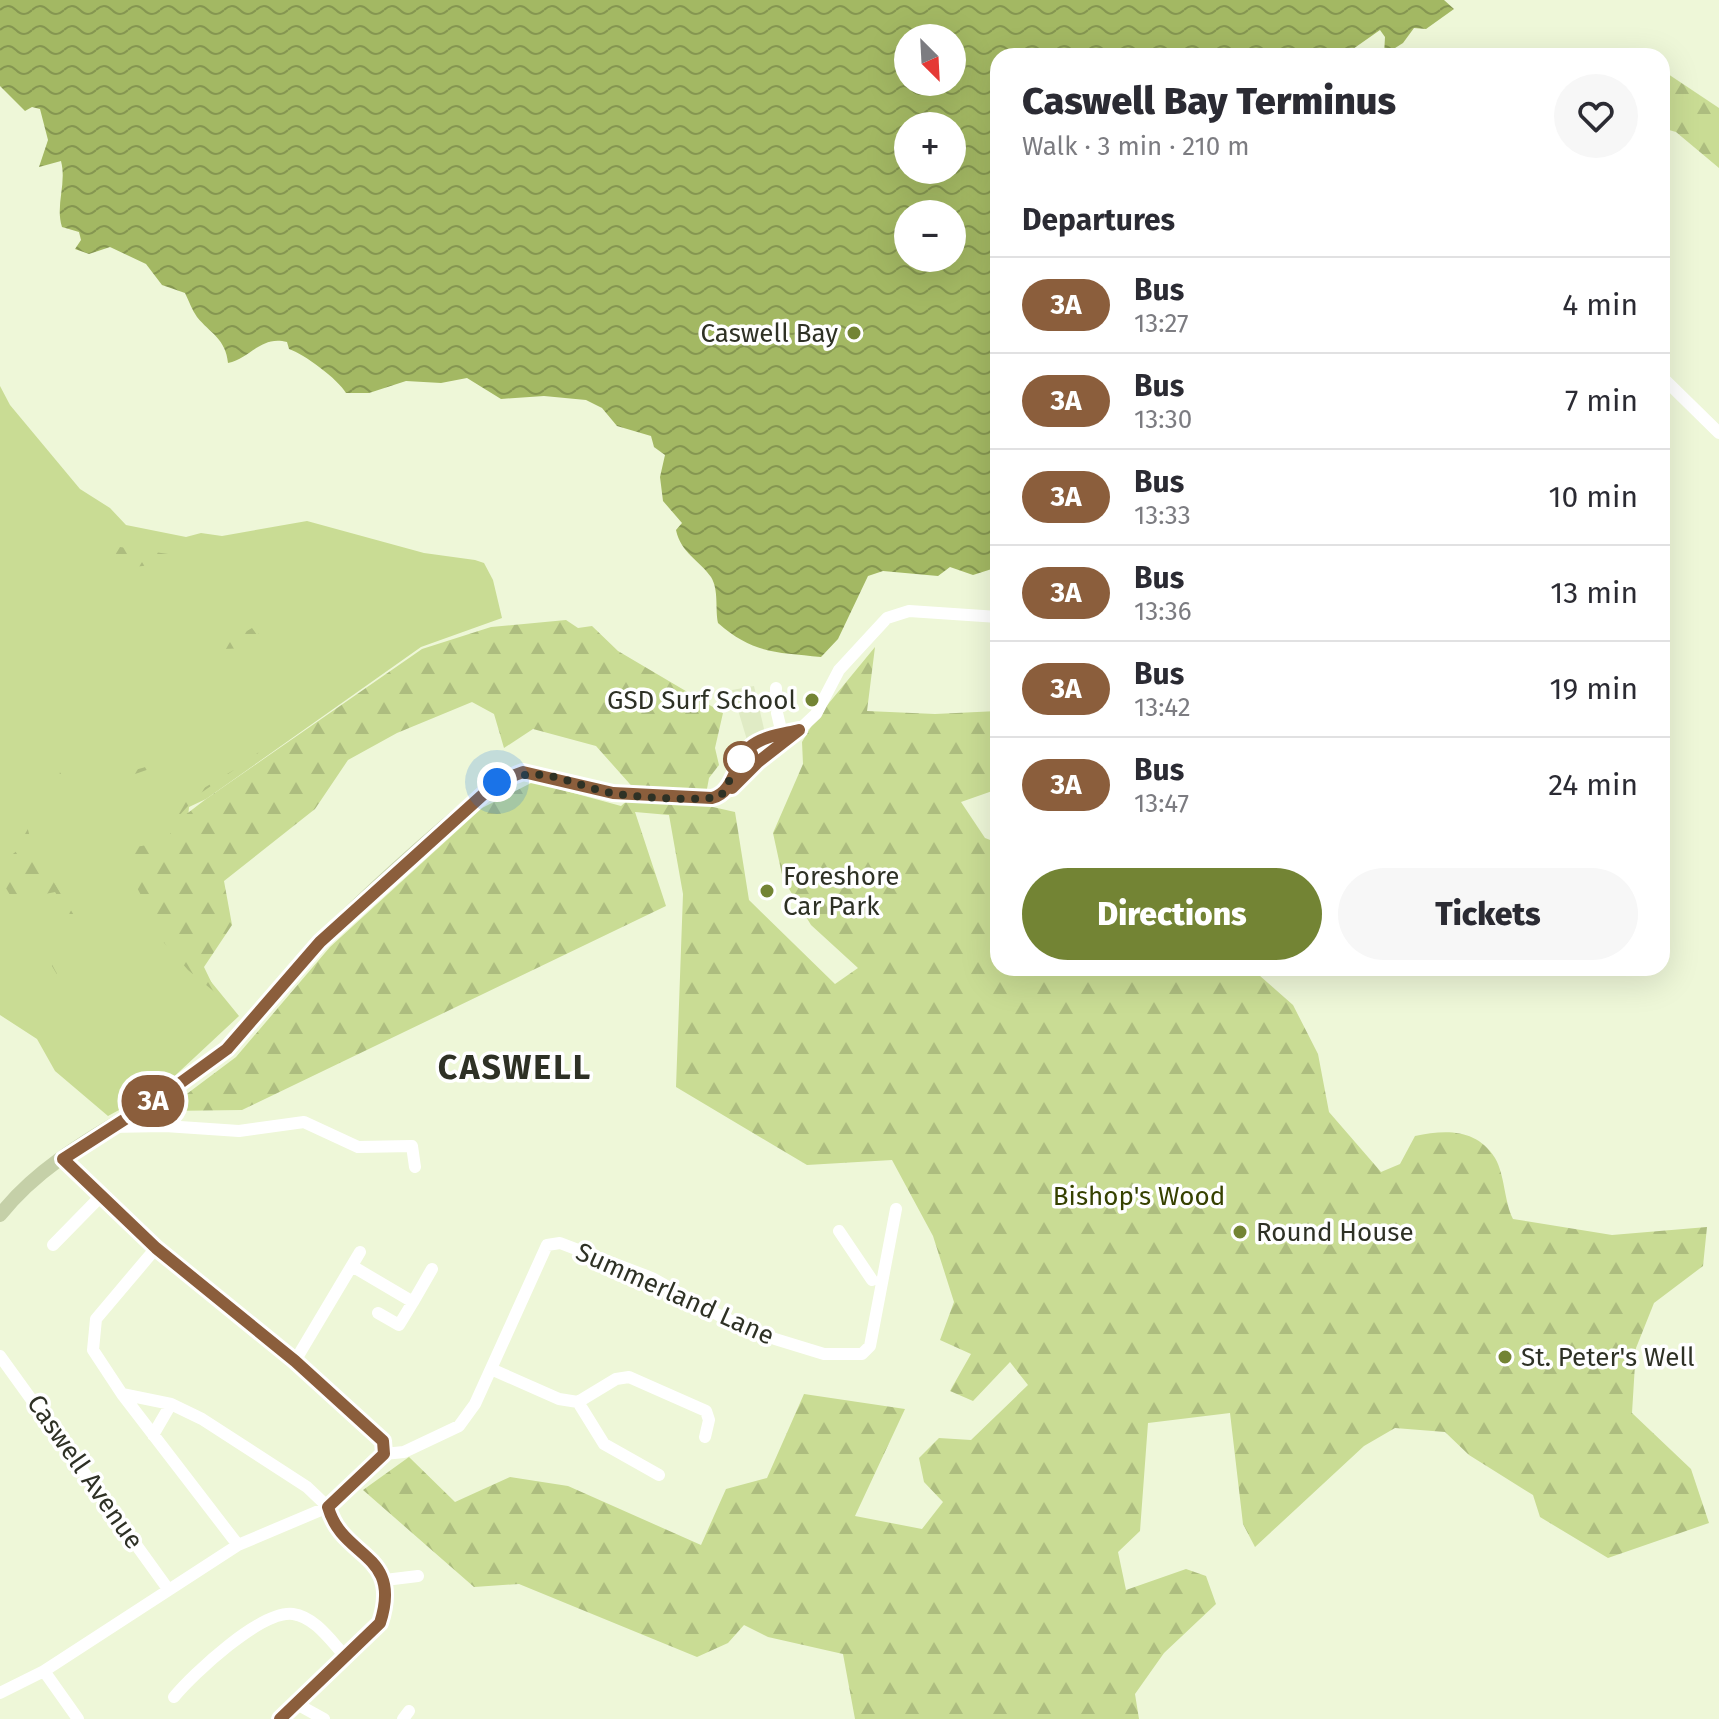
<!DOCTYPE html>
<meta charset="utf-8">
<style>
:root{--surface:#fff;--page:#f7f7f7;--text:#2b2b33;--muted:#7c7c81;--line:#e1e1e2;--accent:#738434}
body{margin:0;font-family:"Fira Sans",sans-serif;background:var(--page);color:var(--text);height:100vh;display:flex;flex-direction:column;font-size:30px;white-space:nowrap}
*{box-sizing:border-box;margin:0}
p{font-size:26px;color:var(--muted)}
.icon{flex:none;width:44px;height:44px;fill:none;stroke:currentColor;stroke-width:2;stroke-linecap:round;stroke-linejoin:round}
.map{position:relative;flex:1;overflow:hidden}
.sheet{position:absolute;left:990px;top:48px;width:680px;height:928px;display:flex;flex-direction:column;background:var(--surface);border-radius:24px;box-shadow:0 8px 32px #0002}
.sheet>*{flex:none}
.badge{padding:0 16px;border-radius:26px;font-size:28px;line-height:52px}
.needle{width:52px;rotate:156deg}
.controls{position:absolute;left:894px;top:24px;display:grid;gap:16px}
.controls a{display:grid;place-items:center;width:72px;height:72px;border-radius:50%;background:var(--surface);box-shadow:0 8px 32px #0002;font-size:40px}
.you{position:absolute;width:40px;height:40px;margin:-20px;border:6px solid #fff;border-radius:50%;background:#1a73e8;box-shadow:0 0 0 12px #1a73e833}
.map>.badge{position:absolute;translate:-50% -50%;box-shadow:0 0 0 4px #fff}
h2{padding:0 32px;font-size:30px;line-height:72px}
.round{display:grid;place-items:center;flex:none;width:84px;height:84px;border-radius:42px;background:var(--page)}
.head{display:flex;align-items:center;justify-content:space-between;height:136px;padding:0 32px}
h1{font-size:38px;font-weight:800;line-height:60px}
.button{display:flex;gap:16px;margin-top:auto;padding:16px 32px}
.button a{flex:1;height:92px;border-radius:48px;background:var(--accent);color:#fff;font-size:32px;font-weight:800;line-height:92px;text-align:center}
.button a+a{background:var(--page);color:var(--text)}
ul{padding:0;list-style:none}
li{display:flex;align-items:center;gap:24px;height:96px;padding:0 32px;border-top:2px solid var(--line)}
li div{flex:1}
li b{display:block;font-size:30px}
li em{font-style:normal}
li .badge{min-width:88px;font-weight:700;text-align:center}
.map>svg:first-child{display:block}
</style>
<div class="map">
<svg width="1719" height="1719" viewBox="0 0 1719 1719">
<defs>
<pattern id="forest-firs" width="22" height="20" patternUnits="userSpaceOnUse" patternTransform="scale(2)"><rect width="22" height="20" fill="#c9dc94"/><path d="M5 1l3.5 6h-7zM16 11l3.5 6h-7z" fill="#adbd7f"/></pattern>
<pattern id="water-waves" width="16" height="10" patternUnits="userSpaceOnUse" patternTransform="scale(2)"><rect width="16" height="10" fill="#a3b863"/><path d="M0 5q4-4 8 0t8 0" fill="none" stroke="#859651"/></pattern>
</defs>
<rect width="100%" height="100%" fill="#eef7d8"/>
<path fill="#e0ebc5" d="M754,686L765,733L747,740L732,690Z"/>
<path fill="#c9dc94" d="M0,386L10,405L80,489L110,508L126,525L186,537L201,533L222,536L307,521L424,553L475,560L484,563L493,580L502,618L421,647L206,799L189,807L177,940L239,1016L165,1085L108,1116L55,1071L37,1039L0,1015Z"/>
<path fill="url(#forest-firs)" d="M1662,70L1719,108V168L1676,132L1662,128Z
M13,538L24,541L0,563V542L8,544Z
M120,547L175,555L185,548L190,551L179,562L106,570Z
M566,620L578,628L592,626L618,651L723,713L715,748L719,765L709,778L704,805L735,812L749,900L835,984L858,968L811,925L783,879L773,833L803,764L802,742L815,720L875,647L867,711L935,714L998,711V789L961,802L985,838L998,843V968H1251L1293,1005L1318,1054L1329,1112L1381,1172L1400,1164L1415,1136C1445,1130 1476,1128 1495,1158C1505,1175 1504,1201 1513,1219L1612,1235L1707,1227L1703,1266L1654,1303L1636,1348L1632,1413L1691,1469L1709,1523L1608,1558L1540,1517L1533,1495L1469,1455L1445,1432L1395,1428L1364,1446L1255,1547L1243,1524L1230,1413L1148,1423L1140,1531L1118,1552L1126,1590L1186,1569L1206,1576L1216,1604L1164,1653L1135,1694L1139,1719H855L843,1654L768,1637L744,1625L728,1643L697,1657L519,1584L474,1587L363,1490L409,1457L455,1502L510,1477L568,1486L701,1545L726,1489L767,1478L804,1394L905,1409L855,1516L922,1529L943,1502L924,1482L919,1458L939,1438L971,1440L1028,1385L1010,1362L973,1401L950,1391L971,1354L940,1340L954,1302L933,1236L892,1160L807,1165L676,1087L683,894L669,815L635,812L666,906L242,1110L164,1111L236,1057L330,947L482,808L533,782L621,806L637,792L596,746L533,729L504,748L494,714L472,702L397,733L348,760L315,809L224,881L232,925L204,967L217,994L188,970L159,937L150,912L135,884L126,849C146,844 171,845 176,822L206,799L422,649L491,627Z
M252,628L257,635L264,629L275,635L281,633L289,640L301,637L302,644L258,639L248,648L198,650L196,635L205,641L218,635L230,641Z
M294,725L297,726L198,795L177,818L166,819L171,808L242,765Z
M168,758H172C138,776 96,790 59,777L60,772C95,780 135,774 168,758Z
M37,806L25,819L33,848L114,981L55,892L31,897L23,911L62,983L0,878V864L27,843L22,819Z"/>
<path fill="url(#water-waves)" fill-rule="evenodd" d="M0,0H1444L1454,9L1426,29L1414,28L1403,43L1384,55L1385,37L1380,30L1343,56H998V567L973,575L950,567L938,576L883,571L868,576L838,639L821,657C777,652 753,654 718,623C715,609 719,590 711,577C699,560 681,553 676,530L682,523L663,501L660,477L665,455L654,447L651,436L617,426L602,408L586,400L544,396L501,399L467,378L441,383L406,381L369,393H346C338,379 304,354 289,349L287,342C261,335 251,358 228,363C226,339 210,333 197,317C192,310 189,301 185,293L162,285L146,264L110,247L89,254L75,249L81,240L79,232L62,227C55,205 67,184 61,161L39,167L48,140L40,109L32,107L25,111L0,86ZM908,38H952V82H908ZM908,126H952V170H908ZM908,214H952V258H908Z"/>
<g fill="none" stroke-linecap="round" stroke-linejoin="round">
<path stroke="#fff" stroke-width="12" d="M1662,377L1719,433
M776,707V688
M777,713L782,734
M799,730L816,714L839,670L887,618L909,611L998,617
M109,1127L165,1126L239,1131L304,1122L358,1147L412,1146L415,1167
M63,1159L156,1248L295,1361L383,1441L384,1454
M839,1231L872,1280
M53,1245L101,1196
M156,1248L96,1319L93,1350L122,1394L238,1545
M352,1266L413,1302L399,1325L378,1313
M413,1302L432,1269
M0,1356L168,1589
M295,1361L360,1252
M491,1369L559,1399L578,1402L604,1444L659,1475
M122,1394L171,1404L202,1419L307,1487L328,1507L343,1533L373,1560L385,1580L386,1603L380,1623L280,1719
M578,1402L616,1379L629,1377L706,1411L709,1420L705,1437
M153,1435L171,1404
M385,1580L418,1576
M44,1671L78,1719
M0,1693L44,1671L238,1545L328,1507L384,1454L404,1452L459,1426L475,1404L547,1245L560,1243L652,1278L722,1317L775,1339L824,1354H862L870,1346L896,1209
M174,1697C193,1674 261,1610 293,1614C315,1617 331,1641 345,1656
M295,1703L324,1719
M403,1719L409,1711"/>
<path stroke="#c5d0a8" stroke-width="14" d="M729,785C748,748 750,742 791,732
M0,1215C58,1141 155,1111 225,1050C261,1019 287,975 321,941C376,885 437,832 497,782L523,772L613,793L712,798L732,788L758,762L799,730"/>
</g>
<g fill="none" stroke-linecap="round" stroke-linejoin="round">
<g stroke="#fff" stroke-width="18">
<path id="line" d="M280,1719L380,1623C403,1552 342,1559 328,1507L384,1454L383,1441L295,1361L156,1248L63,1159L172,1089L227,1049L320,942L497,782L523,772L613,793L712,798C735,792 734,762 750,747C763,736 783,734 799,730L758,762L732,788"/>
</g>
<use href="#line" stroke="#8b5e3c" stroke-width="12"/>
<path stroke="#2e3125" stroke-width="8" stroke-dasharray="0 14.4" d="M497,782C543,764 566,783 611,793C633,797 701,802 721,796L741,759"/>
</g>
<g fill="#738434" stroke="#fff" stroke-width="3">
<circle cx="854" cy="333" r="8"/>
<circle cx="812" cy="700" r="8"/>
<circle cx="767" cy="891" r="8"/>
<circle cx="1240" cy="1232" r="8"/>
<circle cx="1505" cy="1357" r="8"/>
</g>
<circle fill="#fff" stroke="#8b5e3c" stroke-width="4" cx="741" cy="759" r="16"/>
<g text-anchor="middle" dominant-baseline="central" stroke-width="7" stroke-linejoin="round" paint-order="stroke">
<g font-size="26" fill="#2e3125" stroke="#fff" text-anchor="start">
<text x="838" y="333" text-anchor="end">Caswell Bay</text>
<text x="796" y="700" text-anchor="end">GSD Surf School</text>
<text x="783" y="876">Foreshore<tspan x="783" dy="30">Car Park</tspan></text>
<text x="1256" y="1232">Round House</text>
<text x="1521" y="1357">St. Peter's Well</text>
</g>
<g font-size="26" fill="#364100" stroke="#fff">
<text x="1139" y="1196">Bishop's Wood</text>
</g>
<g font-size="26" fill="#2e3125" stroke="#fff">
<text transform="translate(675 1294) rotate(24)">Summerland Lane</text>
<text transform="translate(85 1472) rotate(55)">Caswell Avenue</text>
</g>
<g font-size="34" font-weight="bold" letter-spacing="2" fill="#2e3125" stroke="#fff">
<text x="515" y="1067">CASWELL</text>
</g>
</g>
</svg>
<div class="controls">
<a><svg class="needle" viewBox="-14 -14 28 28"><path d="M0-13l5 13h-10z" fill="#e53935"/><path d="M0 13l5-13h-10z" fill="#7c7c81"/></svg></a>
<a>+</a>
<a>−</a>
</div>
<div class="you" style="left:497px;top:782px"></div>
<b class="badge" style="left:153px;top:1101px;background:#8b5e3c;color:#fff">3A</b>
<section class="sheet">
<div class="head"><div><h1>Caswell Bay Terminus</h1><p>Walk · 3 min · 210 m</p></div><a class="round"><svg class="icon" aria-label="heart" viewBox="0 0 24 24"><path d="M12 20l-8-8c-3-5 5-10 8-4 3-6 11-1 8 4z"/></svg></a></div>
<h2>Departures</h2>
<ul>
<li><span class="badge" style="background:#8b5e3c;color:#fff">3A</span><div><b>Bus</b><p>13:27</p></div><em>4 min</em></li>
<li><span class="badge" style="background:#8b5e3c;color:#fff">3A</span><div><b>Bus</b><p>13:30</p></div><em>7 min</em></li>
<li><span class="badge" style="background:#8b5e3c;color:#fff">3A</span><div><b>Bus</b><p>13:33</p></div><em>10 min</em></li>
<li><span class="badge" style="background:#8b5e3c;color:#fff">3A</span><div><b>Bus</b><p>13:36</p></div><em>13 min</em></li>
<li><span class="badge" style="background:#8b5e3c;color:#fff">3A</span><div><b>Bus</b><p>13:42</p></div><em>19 min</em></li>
<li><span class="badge" style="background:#8b5e3c;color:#fff">3A</span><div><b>Bus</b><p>13:47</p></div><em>24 min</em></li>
</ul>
<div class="button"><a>Directions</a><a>Tickets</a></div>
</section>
</div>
